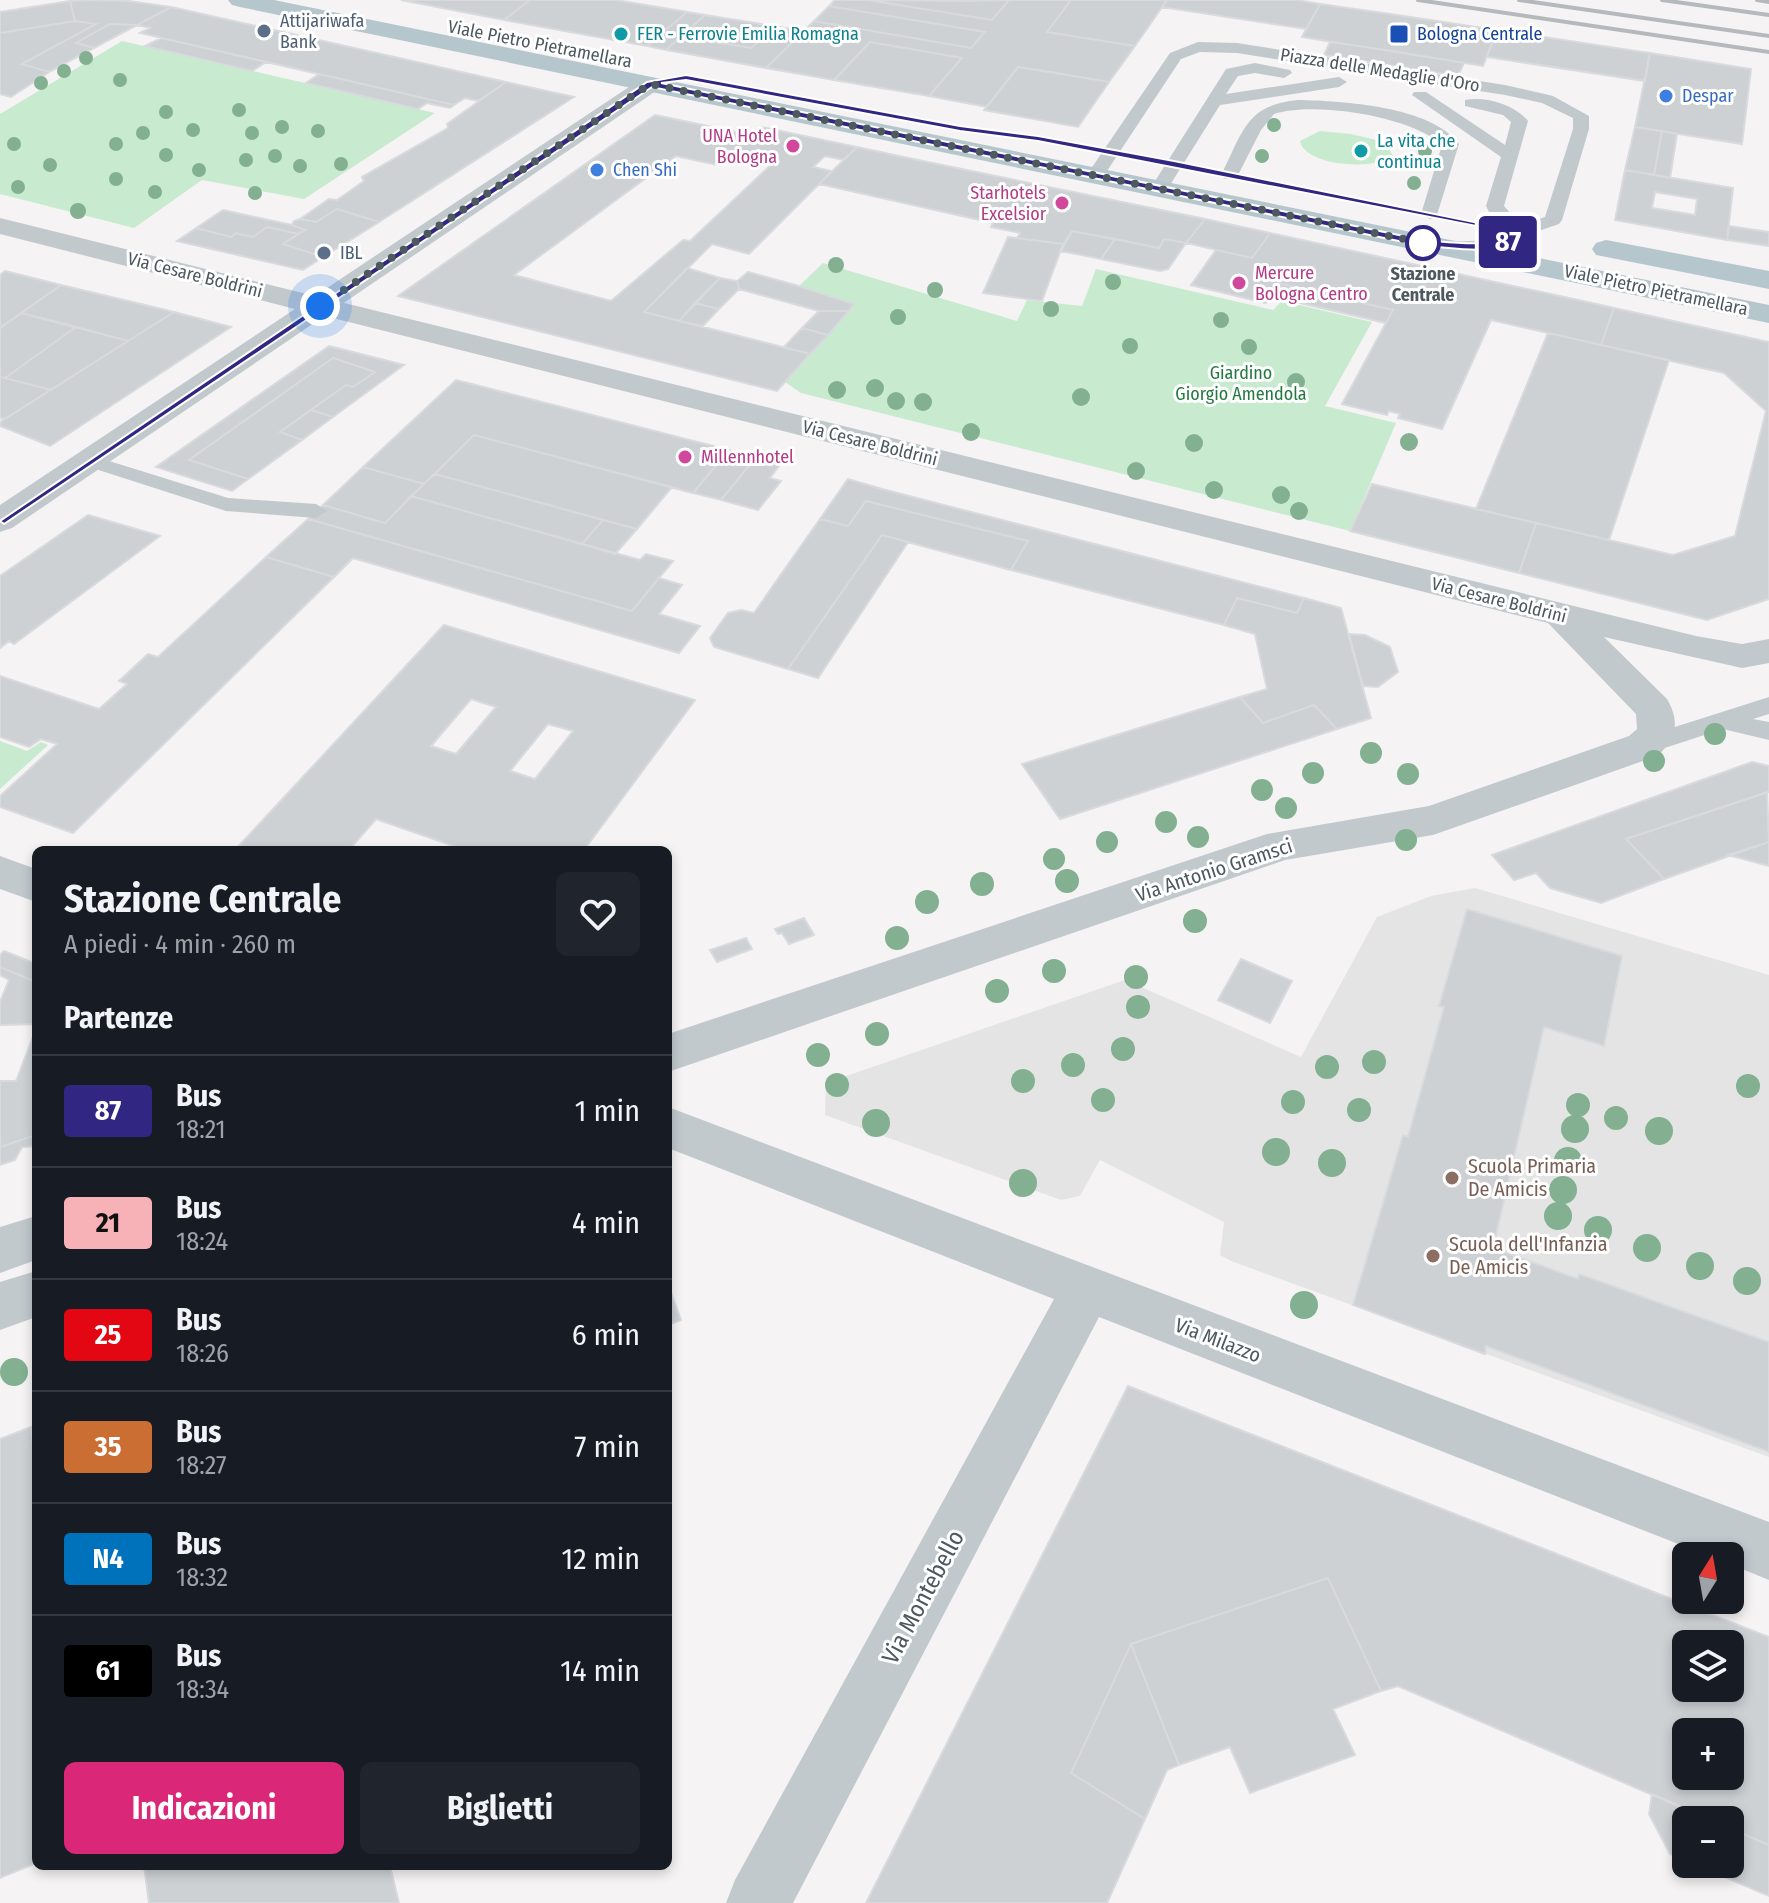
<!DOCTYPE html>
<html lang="it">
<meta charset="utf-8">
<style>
:root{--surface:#171b24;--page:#20242c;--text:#f1f3f6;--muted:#9ea1a6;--line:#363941;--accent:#db2777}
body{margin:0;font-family:"Fira Sans Condensed",sans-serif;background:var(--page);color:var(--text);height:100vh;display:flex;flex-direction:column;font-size:30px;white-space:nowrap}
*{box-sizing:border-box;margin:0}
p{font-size:26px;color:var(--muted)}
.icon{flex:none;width:44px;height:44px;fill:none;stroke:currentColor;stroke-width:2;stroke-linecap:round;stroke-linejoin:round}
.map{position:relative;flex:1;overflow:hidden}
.side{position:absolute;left:32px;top:846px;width:640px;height:1024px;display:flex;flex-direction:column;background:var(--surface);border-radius:12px;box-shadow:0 4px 12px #0003}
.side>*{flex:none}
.badge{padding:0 16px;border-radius:6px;font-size:28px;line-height:52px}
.needle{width:52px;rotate:11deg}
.tools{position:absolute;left:1672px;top:1542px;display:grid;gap:16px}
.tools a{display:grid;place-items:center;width:72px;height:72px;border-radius:12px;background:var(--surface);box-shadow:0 4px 12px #0003;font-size:40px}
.you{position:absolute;width:40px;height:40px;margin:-20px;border:6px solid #fff;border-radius:50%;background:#1a73e8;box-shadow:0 0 0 12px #1a73e833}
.map>.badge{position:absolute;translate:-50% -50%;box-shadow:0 0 0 4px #fff}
h2{padding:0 32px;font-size:30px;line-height:72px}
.round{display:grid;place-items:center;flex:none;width:84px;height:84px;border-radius:12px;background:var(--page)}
.headline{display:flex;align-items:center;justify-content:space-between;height:136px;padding:0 32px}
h1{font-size:38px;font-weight:700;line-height:60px}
.cta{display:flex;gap:16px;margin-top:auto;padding:16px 32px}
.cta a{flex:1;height:92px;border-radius:12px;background:var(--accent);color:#fff;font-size:32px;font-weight:700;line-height:92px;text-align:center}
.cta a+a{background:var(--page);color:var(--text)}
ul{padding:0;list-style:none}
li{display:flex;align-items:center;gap:24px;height:112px;padding:0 32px;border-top:2px solid var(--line)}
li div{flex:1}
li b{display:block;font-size:30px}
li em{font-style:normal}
li .badge{min-width:88px;font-weight:700;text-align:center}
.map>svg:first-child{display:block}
</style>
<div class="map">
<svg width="1769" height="1903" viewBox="0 0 1769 1903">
<rect width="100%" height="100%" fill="#f5f3f3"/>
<path fill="#e5e4e5" d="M1475,888L1769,975V1457L1231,1261L1220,1255L1224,1222L1100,1160L1080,1196L1061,1200L825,1115L826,1083L1125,980L1301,1057L1377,917L1431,896Z"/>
<path fill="#c8ebd0" d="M122,41L435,113L304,199L202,180L134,228L0,194V114Z
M1320,131L1351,134L1385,142L1393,156C1373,171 1305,166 1300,141Z
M823,263L1017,321L1027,300L1082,306L1096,269L1273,310L1282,301L1372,322L1325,406L1396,423L1350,531L801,393L785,382L854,304L799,286Z
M0,741L27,751L41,742L48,745L0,789Z"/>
<path fill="#cdd1d4" stroke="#d8dadd" stroke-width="2" fill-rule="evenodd" d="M87,0L129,1L171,7L137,25L110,24L76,43L94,48L49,72L22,64L96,24L75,21L70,1Z
M401,0H530L504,20Z
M530,0H616L687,12L647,46L504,20Z
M835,0H868L992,20L1009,0H1071L1047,32L1135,46L1109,82L1018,67L987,107L929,96L962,58L870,42L834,80L766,68L814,21L971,48L985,32L829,6Z
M868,0L968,1L1009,0L992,20Z
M1071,0H1167L1135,46L1047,32Z
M1167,0H1297L1320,4L1306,29L1162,7Z
M70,1L75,21L0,33V12Z
M1320,4L1397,15L1497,30L1483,66L1302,37Z
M829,6L985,32L971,48L814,21Z
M171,7L506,82L478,101L465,98L454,105L140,33L150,28L137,25Z
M687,12L705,15L666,50L647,46Z
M705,15L755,23L804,31L766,68L666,50ZM723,34L760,40L751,48L714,42Z
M75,21L96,24L22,64L49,72L11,97L0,94V33Z
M110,24L137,25L94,48L76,43Z
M1497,30L1650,53L1645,81L1487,57Z
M723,34L760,40L751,48L714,42Z
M161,38L266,62L252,71L145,46Z
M870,42L923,51L962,58L929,96L834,80Z
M1330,42L1393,51L1464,63L1458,76L1324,55Z
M1650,53L1751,69L1742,144L1635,127Z
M1018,67L1051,72L1109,82L1078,127L984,110Z
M319,74L454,105L450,108L427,103L418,109L306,83Z
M506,82L574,97L379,222L337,209L316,222L300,219L329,199L337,200L364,181L362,177L448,128L447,124Z
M655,115L751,135L762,127L857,147L843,160L825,156L813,167L832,171L749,254L712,244L644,312L810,354L777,391L398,296ZM730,154L773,163L690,241L683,240L611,301L514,275L676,156L717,165Z
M1635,127L1662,131L1654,175L1625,170Z
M1662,131L1677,134L1670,178L1654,175Z
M857,147L918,160L1205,219L1186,243L1164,239L1159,248L1072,231L1063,244L1017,238L1020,233L991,227L993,223L819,184Z
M1625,170L1733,188L1727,240L1615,220ZM1655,192L1697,199L1695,215L1652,208Z
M337,209L379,222L323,257L283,244L305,230L292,225L294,221L300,219L316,222Z
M223,210L292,225L305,230L298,234L267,227L253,237L236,233L231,237L196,228Z
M1205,219L1270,233L1252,258L1186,243Z
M1729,226L1769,232V246L1727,240Z
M267,227L298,234L283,244L323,257L303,270L177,241L196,228L231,237L236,233L253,237Z
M1072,231L1115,239L1101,259L1061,251Z
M1270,233L1592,303L1614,308L1601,345L1491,320L1442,429L1398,418L1400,414L1389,411L1387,415L1342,404L1393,310L1278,283L1266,303L1191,285L1216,250L1252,258Z
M1008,237L1063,244L1042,301L983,293Z
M1115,239L1159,248L1164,239L1186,243L1168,269L1160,271L1101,259Z
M687,268L720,278L679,321L644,312Z
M5,271L61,285L0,328V275Z
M748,272L799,286L854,304L849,311H819L739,289L737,281Z
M720,278L737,281L739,289L719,309L695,303Z
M1278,283L1393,310L1386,323L1270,296Z
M61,285L174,312L128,341L21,313Z
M695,303L719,309L703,326L679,321Z
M1614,308L1769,342V599L1707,620L1519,573L1536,523L1673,555L1735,536L1766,411L1724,373L1601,345Z
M819,311H849L828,335L802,328Z
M174,312L231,327L50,446L0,426V422Z
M21,313L76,327L5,378L0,377V328Z
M76,327L128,341L51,390L5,378Z
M802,328L828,335L810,354L784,347Z
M1548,333L1669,360L1609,540L1476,509Z
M329,346L404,365L333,417L311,410L346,385L353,387L375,372L333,358L189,460L248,479L232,491L156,467Z
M333,358L375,372L353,387L346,385L280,432L302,440L248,479L189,460Z
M0,377L5,378L51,390L5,419L0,418Z
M456,380L729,450L693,493L474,435L424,484L363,467Z
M311,410L333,417L302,440L280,432Z
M474,435L672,487L637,529L435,474Z
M729,450L756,457L721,500L693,493Z
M756,457L781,463L770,478L781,481L758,510L721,500Z
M363,467L424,484L385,523L323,505Z
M435,474L603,520L582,544L411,496Z
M848,479L882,489L1304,598L1297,613L1237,598L1224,625L1011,570L1028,541L866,501L848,526L820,519Z
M1372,484L1536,523L1519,573L1350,531Z
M411,496L640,560L646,554L673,561L632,611L308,519L323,505L385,523Z
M866,501L1028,541L1011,570L882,535L788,669L714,647L710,638L728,613L741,610L754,613L820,519L848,526Z
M88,515L160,536L14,644L9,641L0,648V576Z
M308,519L632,611L659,578L682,585L659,614L700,626L679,653L353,558L334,577L266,557Z
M603,520L637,529L615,554L582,544Z
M882,535L908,542L818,678L788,669Z
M266,557L334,577L73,833L0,807V796L57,744L41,739L29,747L0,737V676L99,709L127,684L119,681L148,654L158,657Z
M1237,598L1297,613L1304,598L1341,608L1371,718L1337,729L1314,705L1263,723L1240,697L1267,689L1255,634L1224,625Z
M444,625L695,700L584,850H465L376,819L349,850H235ZM471,699L496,707L456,754L431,746ZM548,724L573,731L535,779L510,771Z
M1349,634L1365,635L1390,647L1398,672L1378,687L1363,686Z
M1240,697L1263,723L1314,705L1337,729L1060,819L1022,764Z
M1752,762L1769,766V792L1626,839L1664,879L1601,903L1550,888L1536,873L1514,880L1492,855Z
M1767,792L1769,842L1664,879L1626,839Z
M1769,842V866L1728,855Z
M1467,909L1622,956L1604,1046L1544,1027L1493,1248L1578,1279L1579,1274L1769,1342V1452L1486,1346L1485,1354L1353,1305L1403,1135L1408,1137L1444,1007L1439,1006Z
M804,918L814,935L789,944L782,933L778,934L775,929Z
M746,938L752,949L717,962L710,950Z
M4,951L36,964V982L0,967V955Z
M1241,959L1292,981L1270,1023L1218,1000Z
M0,967L36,982V1024L0,1025V1002L9,980L0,975Z
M36,1029V1135L0,1147V1081H16Z
M36,1135V1146L22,1147L15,1160L0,1165V1147Z
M668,1285L681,1320L668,1325Z
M1128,1386L1769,1637V1845L1730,1828V1820H1711L1398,1686L1381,1691L1328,1578L1131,1644L1071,1773L1145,1819L1107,1903H866ZM1686,1644H1730V1688H1686ZM1686,1732H1730V1776H1686Z
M31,1427L36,1474V1863L0,1878V1439Z
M1328,1578L1381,1691L1333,1709L1355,1755L1250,1793L1230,1747L1179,1765L1131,1644Z
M1131,1644L1179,1765L1167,1770L1145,1819L1071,1773Z
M1652,1794L1711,1820H1686V1861L1670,1854L1649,1814Z
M1730,1828L1769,1845V1896L1694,1864H1730Z
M144,1866H390L399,1903H149Z"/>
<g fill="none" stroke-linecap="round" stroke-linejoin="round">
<path fill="#c1c9cd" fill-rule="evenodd" d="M1198,42L1237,43L1505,85L1553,96L1589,116V129L1562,220L1559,224L1524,236L1516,246L1501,250H1441L1438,246L1441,242L1499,240L1508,232L1491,216L1486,206L1501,157L1412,95L1414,92H1426L1505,145L1511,122L1503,115L1465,106V100C1486,96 1515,105 1528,121L1504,206L1521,225L1545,217L1573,129V118L1542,103L1505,95L1237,53L1200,52L1181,59L1101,180H1089L1086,176L1170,53Z
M1255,63L1290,70L1292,73L1284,78L1255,73L1238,76L1226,94L1339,77L1347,82L1339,87L1220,105L1165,193H1153L1150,189L1226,69Z
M1298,100C1343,101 1431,106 1459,144L1436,218L1430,219L1421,214L1442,145C1411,116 1314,101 1274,114L1261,130L1236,179H1224L1221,175C1243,133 1245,105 1298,100Z
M90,455L228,498L316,504L327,511L316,518L226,511L83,465L79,461Z
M1769,697V714L1753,719L1769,722V740L1723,729L1643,755L1634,752L1630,746L1634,740Z"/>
<path fill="#c1c9cd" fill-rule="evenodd" d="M320,297L1696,636L1742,644L1769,639V663L1742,668L1604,637L1667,699C1680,721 1677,739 1657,756L1433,835L1285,860L668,1072V1034L1267,834L1429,806L1629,736L1637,729L1636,714L1548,623L309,312L305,306L309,300Z
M0,856L36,869V902L0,889Z
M668,1107L1769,1522V1580L1730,1564V1556H1709L1099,1317L793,1903H726L735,1880L1054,1299L668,1148Z
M36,1216V1260L0,1273V1227Z
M36,1271V1317L0,1330V1282Z"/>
<path fill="#c1c9cd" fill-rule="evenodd" d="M650,77L659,79L662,84L659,89L12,528L0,532V505L295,309L0,234V218L315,296L641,79Z"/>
<path fill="#b6c6cd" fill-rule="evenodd" d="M228,0H274L1769,305V323L240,7L232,5Z
M1606,240L1769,271V289L1596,255L1592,249L1596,243Z"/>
<path stroke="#b6b9bc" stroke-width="4" d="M1418,0L1769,52
M1519,0L1769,36
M1662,0L1769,15
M1757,0L1769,2"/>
</g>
<g fill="#82b091">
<circle cx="86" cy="58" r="7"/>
<circle cx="64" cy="71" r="7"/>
<circle cx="120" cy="80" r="7"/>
<circle cx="41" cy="83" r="7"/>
<circle cx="239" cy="110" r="7"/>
<circle cx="166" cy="112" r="7"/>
<circle cx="1274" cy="125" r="7"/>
<circle cx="282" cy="127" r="7"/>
<circle cx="193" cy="130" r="7"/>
<circle cx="318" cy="131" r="7"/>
<circle cx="143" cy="133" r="7"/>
<circle cx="252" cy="133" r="7"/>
<circle cx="14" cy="144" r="7"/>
<circle cx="116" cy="144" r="7"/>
<circle cx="1425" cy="151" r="7"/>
<circle cx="166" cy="155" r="7"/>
<circle cx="275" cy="156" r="7"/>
<circle cx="1262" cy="156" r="7"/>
<circle cx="246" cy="160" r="7"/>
<circle cx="341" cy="164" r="7"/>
<circle cx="50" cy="165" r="7"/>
<circle cx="300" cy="166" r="7"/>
<circle cx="199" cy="170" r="7"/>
<circle cx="116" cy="179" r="7"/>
<circle cx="1414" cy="183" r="7"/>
<circle cx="18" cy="187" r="7"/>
<circle cx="155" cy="192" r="7"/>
<circle cx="255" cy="193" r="7"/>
<circle cx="78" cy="211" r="8"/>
<circle cx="836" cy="265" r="8"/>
<circle cx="1113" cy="282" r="8"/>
<circle cx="935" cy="290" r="8"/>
<circle cx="1051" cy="309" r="8"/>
<circle cx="898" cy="317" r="8"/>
<circle cx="1221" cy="320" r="8"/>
<circle cx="1130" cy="346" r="8"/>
<circle cx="1249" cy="347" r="8"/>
<circle cx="1296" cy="382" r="9"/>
<circle cx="875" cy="388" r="9"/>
<circle cx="837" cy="390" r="9"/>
<circle cx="1081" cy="397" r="9"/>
<circle cx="896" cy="401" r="9"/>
<circle cx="923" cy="402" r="9"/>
<circle cx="971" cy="432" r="9"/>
<circle cx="1409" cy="442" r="9"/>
<circle cx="1194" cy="443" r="9"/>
<circle cx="1136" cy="471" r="9"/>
<circle cx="1214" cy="490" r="9"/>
<circle cx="1281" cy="495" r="9"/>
<circle cx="1299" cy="511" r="9"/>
<circle cx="1715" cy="734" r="11"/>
<circle cx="1371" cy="753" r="11"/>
<circle cx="1654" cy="761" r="11"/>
<circle cx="1313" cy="773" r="11"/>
<circle cx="1408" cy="774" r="11"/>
<circle cx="1262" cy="790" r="11"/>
<circle cx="1286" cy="808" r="11"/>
<circle cx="1166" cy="822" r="11"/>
<circle cx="1198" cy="837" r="11"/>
<circle cx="1406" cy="840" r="11"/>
<circle cx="1107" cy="842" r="11"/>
<circle cx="1054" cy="859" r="11"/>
<circle cx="1067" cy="881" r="12"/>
<circle cx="982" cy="884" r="12"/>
<circle cx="927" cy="902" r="12"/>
<circle cx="1195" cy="921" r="12"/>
<circle cx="897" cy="938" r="12"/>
<circle cx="1054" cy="971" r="12"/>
<circle cx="1136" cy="977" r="12"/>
<circle cx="997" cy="991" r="12"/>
<circle cx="1138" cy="1007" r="12"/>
<circle cx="877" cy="1034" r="12"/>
<circle cx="1123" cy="1049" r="12"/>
<circle cx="818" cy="1055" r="12"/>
<circle cx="1374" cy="1062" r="12"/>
<circle cx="1073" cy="1065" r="12"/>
<circle cx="1327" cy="1067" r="12"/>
<circle cx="1023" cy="1081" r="12"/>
<circle cx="837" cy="1085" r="12"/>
<circle cx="1748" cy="1086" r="12"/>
<circle cx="1103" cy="1100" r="12"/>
<circle cx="1293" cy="1102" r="12"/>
<circle cx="1578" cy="1105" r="12"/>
<circle cx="1359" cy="1110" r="12"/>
<circle cx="1616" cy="1118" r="12"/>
<circle cx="876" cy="1123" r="14"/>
<circle cx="1575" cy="1129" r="14"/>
<circle cx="1659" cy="1131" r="14"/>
<circle cx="1276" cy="1152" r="14"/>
<circle cx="1568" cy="1161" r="14"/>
<circle cx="1332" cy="1163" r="14"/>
<circle cx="1023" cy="1183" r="14"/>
<circle cx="1563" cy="1190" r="14"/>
<circle cx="1558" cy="1216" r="14"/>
<circle cx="1598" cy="1230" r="14"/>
<circle cx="1647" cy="1248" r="14"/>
<circle cx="1700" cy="1266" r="14"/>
<circle cx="1747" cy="1281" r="14"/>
<circle cx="1304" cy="1305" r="14"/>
<circle cx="14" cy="1372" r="14"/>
</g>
<path fill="#312783" stroke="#fff" stroke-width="2" fill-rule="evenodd" d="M686,75L960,126L1038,136L1174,161L1523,232C1502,260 1455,247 1423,246L652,87L4,524L0,521L647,82ZM686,80L960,131L1038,141L1512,233C1498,250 1444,241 1423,240L661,83Z"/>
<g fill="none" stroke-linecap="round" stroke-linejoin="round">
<path stroke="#4d595e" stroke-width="8" stroke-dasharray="0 14.4" d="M320,306L650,84L1423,243"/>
</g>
<g fill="#5c6f8a" stroke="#fff" stroke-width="3">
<circle cx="264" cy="31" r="8"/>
<circle cx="324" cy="253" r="8"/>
</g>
<g fill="#0f9aa8" stroke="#fff" stroke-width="3">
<circle cx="621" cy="34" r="8"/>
<circle cx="1361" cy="151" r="8"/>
</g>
<rect fill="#1a4fb4" stroke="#fff" stroke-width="3" x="1389" y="24" width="20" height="20" rx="4"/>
<g fill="#3f7fe0" stroke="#fff" stroke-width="3">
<circle cx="1666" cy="96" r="8"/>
<circle cx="597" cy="170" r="8"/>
</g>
<g fill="#d1479c" stroke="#fff" stroke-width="3">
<circle cx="793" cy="146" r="8"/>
<circle cx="1062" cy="203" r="8"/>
<circle cx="1239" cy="283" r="8"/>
<circle cx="685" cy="457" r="8"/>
</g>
<circle fill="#fff" stroke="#312783" stroke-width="4" cx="1423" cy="243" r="16"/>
<g fill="#8d6e63" stroke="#fff" stroke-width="3">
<circle cx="1452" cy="1178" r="8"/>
<circle cx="1433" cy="1256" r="8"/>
</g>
<g text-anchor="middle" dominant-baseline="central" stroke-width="6" stroke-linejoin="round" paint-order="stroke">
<g font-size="18" fill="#4e5e75" stroke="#fff" text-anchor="start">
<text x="280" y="21">Attijariwafa<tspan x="280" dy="21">Bank</tspan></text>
<text x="340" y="253">IBL</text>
</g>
<g font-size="18" fill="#0d838f" stroke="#fff" text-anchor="start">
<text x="637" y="34">FER - Ferrovie Emilia Romagna</text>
<text x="1377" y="141">La vita che<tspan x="1377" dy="21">continua</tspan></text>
</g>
<g font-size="18" fill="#164399" stroke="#fff" text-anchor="start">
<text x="1417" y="34">Bologna Centrale</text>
</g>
<g font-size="18" fill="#4d595e" stroke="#fff">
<text transform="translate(540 44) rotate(11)">Viale Pietro Pietramellara</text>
<text transform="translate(1380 70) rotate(9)">Piazza delle Medaglie d'Oro</text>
<text transform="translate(195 275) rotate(14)">Via Cesare Boldrini</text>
<text transform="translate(1656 290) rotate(12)">Viale Pietro Pietramellara</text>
<text transform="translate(870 443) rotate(14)">Via Cesare Boldrini</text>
<text transform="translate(1499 600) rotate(14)">Via Cesare Boldrini</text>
</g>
<g font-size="18" fill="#366cbe" stroke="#fff" text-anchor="start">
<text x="1682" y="96">Despar</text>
<text x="613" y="170">Chen Shi</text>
</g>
<g font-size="18" fill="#b23c85" stroke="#fff" text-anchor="end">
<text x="777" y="136">UNA Hotel<tspan x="777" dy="21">Bologna</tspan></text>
<text x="1046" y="193">Starhotels<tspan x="1046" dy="21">Excelsior</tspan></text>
<text x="1255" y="273" text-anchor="start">Mercure<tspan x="1255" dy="21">Bologna Centro</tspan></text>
<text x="701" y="457" text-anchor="start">Millennhotel</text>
</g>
<g font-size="18" font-weight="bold" fill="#4d595e" stroke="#fff">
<text x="1423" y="274">Stazione<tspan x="1423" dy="21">Centrale</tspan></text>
</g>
<g font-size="18" fill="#247941" stroke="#fff">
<text x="1241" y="373">Giardino<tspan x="1241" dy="21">Giorgio Amendola</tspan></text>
</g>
<g font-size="20" fill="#4d595e" stroke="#fff">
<text transform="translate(1214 870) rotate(-18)">Via Antonio Gramsci</text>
<text transform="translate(1218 1340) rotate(21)">Via Milazzo</text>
</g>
<g font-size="20" fill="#785e54" stroke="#fff" text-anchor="start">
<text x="1468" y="1166">Scuola Primaria<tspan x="1468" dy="23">De Amicis</tspan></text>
<text x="1449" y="1244">Scuola dell'Infanzia<tspan x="1449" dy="23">De Amicis</tspan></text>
</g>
<g font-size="24" fill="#4d595e" stroke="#fff">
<text transform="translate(923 1597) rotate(-62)">Via Montebello</text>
</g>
</g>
</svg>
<div class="tools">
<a><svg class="needle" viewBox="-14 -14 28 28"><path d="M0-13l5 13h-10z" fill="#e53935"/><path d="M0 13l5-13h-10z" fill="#9ea1a6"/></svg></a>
<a><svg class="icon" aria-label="layers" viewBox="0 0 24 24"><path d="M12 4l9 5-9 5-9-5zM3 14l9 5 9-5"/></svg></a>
<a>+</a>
<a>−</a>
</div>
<div class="you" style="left:320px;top:306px"></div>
<b class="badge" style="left:1508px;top:242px;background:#312783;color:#fff">87</b>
<section class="side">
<div class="headline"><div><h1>Stazione Centrale</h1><p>A piedi · 4 min · 260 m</p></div><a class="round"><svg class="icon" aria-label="heart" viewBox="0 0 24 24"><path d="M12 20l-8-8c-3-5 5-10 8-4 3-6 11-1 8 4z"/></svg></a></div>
<h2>Partenze</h2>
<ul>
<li><span class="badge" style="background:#312783;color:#fff">87</span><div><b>Bus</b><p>18:21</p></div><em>1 min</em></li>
<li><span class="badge" style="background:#f6b2b6;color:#111">21</span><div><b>Bus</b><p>18:24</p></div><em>4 min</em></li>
<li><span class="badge" style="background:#e30613;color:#fff">25</span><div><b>Bus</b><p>18:26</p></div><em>6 min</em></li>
<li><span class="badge" style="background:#cb6e33;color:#fff">35</span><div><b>Bus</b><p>18:27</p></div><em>7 min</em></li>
<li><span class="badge" style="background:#0072bc;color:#fff">N4</span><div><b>Bus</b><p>18:32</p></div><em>12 min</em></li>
<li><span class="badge" style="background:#000;color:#fff">61</span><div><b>Bus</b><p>18:34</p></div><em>14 min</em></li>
</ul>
<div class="cta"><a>Indicazioni</a><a>Biglietti</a></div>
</section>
</div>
